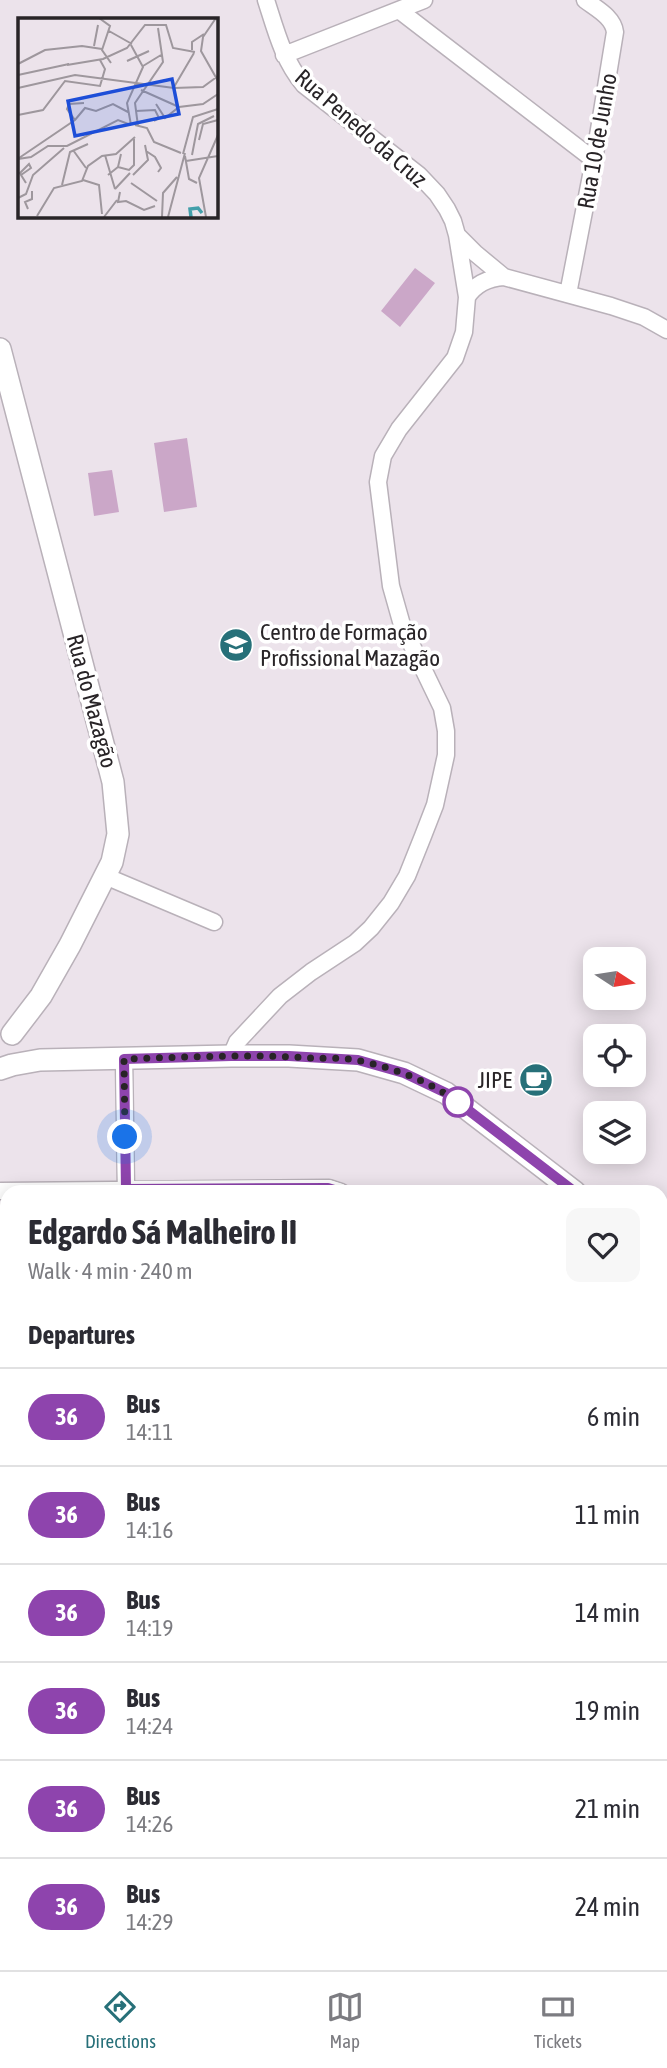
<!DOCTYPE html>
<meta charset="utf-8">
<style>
:root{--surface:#fff;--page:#f7f7f7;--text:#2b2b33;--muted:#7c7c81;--line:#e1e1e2;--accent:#277079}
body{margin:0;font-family:"Asap Condensed",sans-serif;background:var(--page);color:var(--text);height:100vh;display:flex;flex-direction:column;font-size:26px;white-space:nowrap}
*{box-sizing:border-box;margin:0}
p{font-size:23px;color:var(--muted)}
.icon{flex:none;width:38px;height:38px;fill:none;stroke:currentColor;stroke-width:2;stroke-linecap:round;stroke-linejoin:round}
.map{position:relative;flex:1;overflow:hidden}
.panel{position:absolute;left:0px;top:1185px;width:668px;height:786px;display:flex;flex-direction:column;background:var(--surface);border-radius:21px 21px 0 0;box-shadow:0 4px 18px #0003}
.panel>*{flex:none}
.badge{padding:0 14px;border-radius:23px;font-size:24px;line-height:46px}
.needle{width:46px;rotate:102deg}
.tools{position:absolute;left:583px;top:947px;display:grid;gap:14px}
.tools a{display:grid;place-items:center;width:63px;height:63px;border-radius:14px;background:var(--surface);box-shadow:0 4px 18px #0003;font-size:35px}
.you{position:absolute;width:35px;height:35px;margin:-18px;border:5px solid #fff;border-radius:50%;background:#1a73e8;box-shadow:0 0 0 10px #1a73e833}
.map>.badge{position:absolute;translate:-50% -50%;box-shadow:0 0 0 4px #fff}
h2{padding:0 28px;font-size:26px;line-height:63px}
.round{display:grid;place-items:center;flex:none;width:74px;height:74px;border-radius:14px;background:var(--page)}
.overview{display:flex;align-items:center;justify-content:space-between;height:119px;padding:0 28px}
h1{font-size:33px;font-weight:700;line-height:52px}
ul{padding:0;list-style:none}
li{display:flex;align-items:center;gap:21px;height:98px;padding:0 28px;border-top:2px solid var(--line)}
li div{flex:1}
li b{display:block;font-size:26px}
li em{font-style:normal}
li .badge{min-width:77px;font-weight:700;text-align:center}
.tab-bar{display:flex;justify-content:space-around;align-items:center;height:98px;border-top:2px solid var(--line);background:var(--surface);font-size:19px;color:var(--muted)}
.tab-bar a{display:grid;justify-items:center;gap:4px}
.tab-bar .current{color:var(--accent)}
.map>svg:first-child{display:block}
</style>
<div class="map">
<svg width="667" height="1970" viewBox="0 0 667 1970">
<rect width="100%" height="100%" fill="#ece3eb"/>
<path fill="#cba7c8" d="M415,268L435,283L400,327L381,311Z
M187,438L197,507L164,512L154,443Z
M112,470L119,512L94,516L88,473Z"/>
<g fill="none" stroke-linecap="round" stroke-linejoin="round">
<g stroke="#b9b1b9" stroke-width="19">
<path id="street" d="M400,11L594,160
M284,55L424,0
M457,235L475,253L504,277L611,306L644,317L667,330
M568,294L594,160L615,32C613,17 597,9 585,0
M467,297C476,283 489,278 504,277
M105,876L214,922
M231,1056L237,1042L280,996L311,972L355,943L371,928L391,903L407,876L423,836L435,805L446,755V731L442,708L402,625L391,586L378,482L383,456L399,429L455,358L464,332L467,297L457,235L453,221L447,209L437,194L419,175L304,85C283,60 276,31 266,0
M124,1059L126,1192
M0,1191L329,1188L341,1192
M662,1446L667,1453
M0,1577L7,1579
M0,1677L7,1675
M0,1718L7,1721
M106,1964L110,1970
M151,1970L156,1964
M322,1970L323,1964"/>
</g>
<g stroke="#b9b1b9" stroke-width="24">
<path id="secondary" d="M0,349L113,782L118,834L112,862L70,945L41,996L12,1034
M0,1069L12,1065L40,1060L231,1056H289L358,1060L404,1073L446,1093L575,1192
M662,1258L667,1263"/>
</g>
<g stroke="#b9b1b9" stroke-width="32">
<path id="highway" d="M662,1359L667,1346
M662,1423L667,1409
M465,1970L466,1964
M490,1970L491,1964"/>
</g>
<use href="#street" stroke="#fff" stroke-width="16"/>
<use href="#secondary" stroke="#fff" stroke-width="21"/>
<use href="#highway" stroke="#fff" stroke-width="28"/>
</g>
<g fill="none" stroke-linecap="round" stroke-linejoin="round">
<g stroke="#fff" stroke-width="16">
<path id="line" d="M341,1192L328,1188L126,1189L124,1059L231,1056H289L358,1060L404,1073L446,1093L575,1192"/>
</g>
<use href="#line" stroke="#8e44ad" stroke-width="10"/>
<path stroke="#282427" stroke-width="7" stroke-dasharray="0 12.6" d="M125,1137L124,1059C187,1057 250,1054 312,1058C328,1059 345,1057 361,1061C401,1070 435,1084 468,1109L458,1102"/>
</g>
<defs>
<g id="university-disc" transform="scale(1.75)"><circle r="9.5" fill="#277079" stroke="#fff"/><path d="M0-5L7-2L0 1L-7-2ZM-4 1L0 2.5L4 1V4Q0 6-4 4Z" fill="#fff"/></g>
<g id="cafe-disc" transform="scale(1.75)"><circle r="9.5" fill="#277079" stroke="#fff"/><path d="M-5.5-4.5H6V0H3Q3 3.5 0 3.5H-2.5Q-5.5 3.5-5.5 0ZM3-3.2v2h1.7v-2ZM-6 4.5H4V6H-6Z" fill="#fff"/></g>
</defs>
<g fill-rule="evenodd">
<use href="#university-disc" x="236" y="645"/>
<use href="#cafe-disc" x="536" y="1080"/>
</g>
<circle fill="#fff" stroke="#8e44ad" stroke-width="3.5" cx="458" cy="1102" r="14"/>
<g text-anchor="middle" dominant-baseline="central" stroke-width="7" stroke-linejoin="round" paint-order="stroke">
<g font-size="23" fill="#282427" stroke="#fff">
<text transform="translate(361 128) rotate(41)">Rua Penedo da Cruz</text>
<text transform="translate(597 141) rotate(-80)">Rua 10 de Junho</text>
<text transform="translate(92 701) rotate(75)">Rua do Mazagão</text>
</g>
<g font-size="23" fill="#282427" stroke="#fff" text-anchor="start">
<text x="260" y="632">Centro de Formação<tspan x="260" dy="26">Profissional Mazagão</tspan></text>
<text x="512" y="1080" text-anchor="end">JIPE</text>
</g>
</g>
<g transform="translate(18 18)">
<rect width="200" height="200" fill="#ece3eb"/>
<path fill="none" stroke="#439faa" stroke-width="3.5" d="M173,199L172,191L180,190L184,195"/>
<path fill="none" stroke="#9e979d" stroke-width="2" d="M81,0L92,8L84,32L93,45M198,0L185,19L183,33L200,63M91,13L114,26M113,27L125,49L109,85L113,107M76,28L80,7M174,32V24L186,16M109,43L131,33M0,46L27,32L64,28L84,31M49,47L85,41L109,30L127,7H148L155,30L177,34M125,48L143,37M0,57L51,46M156,69L176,35M0,70L57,57L156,70L185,69L200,58M123,72L161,89M138,86L147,100L161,89L185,86L200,76M118,93L137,92L141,100L136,103M0,97L25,92L47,63L82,68L87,51L82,42M57,102L49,91L51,86L66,85M117,107L129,110L136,124L163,135M120,108L117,85L145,44L140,10M181,122L185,106L200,102M55,132L68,150M128,133L137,139L143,150L140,154M165,136L175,99L200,91M87,137L97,171M174,137L180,106L196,98M167,138L171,161L179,165M1,140L57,102L67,90L78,93L95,86L110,94M0,141L13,139L30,128H49L100,102L113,107M168,143L200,138M100,149L111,152L116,147V121M3,157L13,150L11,146L2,155L3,157L8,165M90,157L100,149L103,136M115,157L130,142L127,127M65,162L81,167L84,196M113,165L139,183M44,167L52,134L70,126M97,171L112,155M102,174L100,184L108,183L126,192L137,188M0,180L8,176L15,157L46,130M10,191L7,184L14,181V173M19,198L36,170L64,163L70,148L84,138L98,136L117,119M86,199L99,182M144,199L145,175L159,159M150,199L167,135M188,199L181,160L200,117"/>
<path fill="#1d4ed8" fill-opacity="0.15" stroke="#1d4ed8" stroke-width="3.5" d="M154,61L161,96L57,118L50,83Z"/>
<rect width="200" height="200" fill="none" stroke="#282427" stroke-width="3.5"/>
</g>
</svg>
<div class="tools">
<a><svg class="needle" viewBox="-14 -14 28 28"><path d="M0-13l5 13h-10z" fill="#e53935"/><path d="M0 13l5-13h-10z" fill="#7c7c81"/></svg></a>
<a><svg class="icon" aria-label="locate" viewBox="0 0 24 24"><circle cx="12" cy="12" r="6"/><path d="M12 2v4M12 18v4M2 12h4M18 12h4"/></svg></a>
<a><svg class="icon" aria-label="layers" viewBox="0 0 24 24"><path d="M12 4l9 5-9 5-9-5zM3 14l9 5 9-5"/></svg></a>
</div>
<div class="you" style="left:125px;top:1137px"></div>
<section class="panel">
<div class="overview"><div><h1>Edgardo Sá Malheiro II</h1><p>Walk · 4 min · 240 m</p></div><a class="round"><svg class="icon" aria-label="heart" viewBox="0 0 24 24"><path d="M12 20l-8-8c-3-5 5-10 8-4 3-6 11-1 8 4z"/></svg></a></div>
<h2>Departures</h2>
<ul>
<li><span class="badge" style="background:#8e44ad;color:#fff">36</span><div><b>Bus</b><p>14:11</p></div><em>6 min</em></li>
<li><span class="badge" style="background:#8e44ad;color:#fff">36</span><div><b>Bus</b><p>14:16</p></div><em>11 min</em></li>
<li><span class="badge" style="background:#8e44ad;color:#fff">36</span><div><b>Bus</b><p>14:19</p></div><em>14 min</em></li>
<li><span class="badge" style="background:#8e44ad;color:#fff">36</span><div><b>Bus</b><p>14:24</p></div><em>19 min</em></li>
<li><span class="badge" style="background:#8e44ad;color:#fff">36</span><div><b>Bus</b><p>14:26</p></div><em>21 min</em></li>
<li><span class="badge" style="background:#8e44ad;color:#fff">36</span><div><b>Bus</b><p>14:29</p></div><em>24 min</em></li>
</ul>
</section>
</div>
<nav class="tab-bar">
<a class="current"><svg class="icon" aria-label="directions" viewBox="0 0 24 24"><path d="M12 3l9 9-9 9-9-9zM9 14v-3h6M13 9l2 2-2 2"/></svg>Directions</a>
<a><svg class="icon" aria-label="map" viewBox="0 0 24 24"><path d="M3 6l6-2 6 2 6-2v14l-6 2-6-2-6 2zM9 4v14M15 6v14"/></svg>Map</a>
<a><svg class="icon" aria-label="tickets" viewBox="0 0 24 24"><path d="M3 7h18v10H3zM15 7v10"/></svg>Tickets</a>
</nav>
